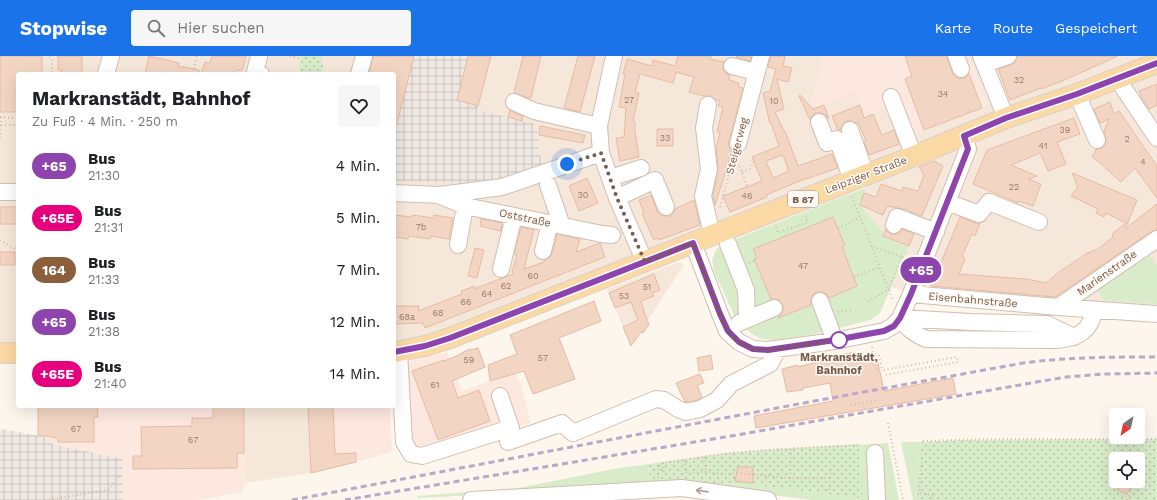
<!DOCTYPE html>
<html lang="de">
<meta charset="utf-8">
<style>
:root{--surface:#fff;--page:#f6f6f6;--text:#202124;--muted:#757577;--accent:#1a73e8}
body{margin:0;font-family:"Work Sans",sans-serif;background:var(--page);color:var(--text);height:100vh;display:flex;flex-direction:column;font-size:15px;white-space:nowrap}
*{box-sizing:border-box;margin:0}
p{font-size:13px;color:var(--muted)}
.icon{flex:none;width:22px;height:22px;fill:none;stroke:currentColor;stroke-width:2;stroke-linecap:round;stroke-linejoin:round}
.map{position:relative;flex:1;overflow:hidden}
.panel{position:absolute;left:16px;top:16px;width:380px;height:336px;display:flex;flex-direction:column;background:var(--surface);border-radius:4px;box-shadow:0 4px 16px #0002}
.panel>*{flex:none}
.badge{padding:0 8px;border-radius:13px;font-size:14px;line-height:26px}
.needle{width:26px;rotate:213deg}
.tools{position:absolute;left:1109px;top:352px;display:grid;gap:8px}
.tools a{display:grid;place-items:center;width:36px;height:36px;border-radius:4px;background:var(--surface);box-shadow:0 4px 16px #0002;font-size:20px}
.you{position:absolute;width:20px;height:20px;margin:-10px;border:3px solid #fff;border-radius:50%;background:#1a73e8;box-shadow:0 0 0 6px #1a73e833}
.map>.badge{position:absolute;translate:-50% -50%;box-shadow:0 0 0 2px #fff}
.round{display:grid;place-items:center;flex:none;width:42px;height:42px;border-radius:4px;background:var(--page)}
.overview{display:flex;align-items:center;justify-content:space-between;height:68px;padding:0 16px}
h1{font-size:19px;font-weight:700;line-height:30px}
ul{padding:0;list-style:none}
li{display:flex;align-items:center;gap:12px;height:52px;padding:0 16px}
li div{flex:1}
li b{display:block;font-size:15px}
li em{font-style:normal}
li .badge{min-width:44px;font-weight:700;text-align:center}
header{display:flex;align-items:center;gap:24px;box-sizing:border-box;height:56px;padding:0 20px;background:var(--accent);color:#fff}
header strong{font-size:19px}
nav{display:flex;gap:22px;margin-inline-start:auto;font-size:14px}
.search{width:280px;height:36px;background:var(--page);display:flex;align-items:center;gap:10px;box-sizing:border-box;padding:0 14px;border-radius:4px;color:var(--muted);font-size:15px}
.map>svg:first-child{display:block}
</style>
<header>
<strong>Stopwise</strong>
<div class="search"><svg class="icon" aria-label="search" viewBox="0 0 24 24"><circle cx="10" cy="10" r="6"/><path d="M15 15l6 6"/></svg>Hier suchen</div>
<nav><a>Karte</a><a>Route</a><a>Gespeichert</a></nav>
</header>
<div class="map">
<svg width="1157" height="444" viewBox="0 0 1157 444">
<defs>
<pattern id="industrial-grid" width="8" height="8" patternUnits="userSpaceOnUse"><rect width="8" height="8" fill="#efe9e4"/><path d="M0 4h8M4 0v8" fill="none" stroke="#c7c0bb"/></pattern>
<pattern id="garden-dots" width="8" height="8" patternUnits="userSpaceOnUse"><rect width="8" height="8" fill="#d8ecc9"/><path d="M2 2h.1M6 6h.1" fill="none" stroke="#b4c2a5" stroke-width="1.8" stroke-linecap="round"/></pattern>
</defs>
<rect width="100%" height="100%" fill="#fdf6ec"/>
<path fill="#f5e8da" d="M0,0H1157V266L929,245L892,231L909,191L883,180L884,178L860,149L866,132L861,122L449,273L420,282L394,286V18H18V289H0Z
M679,206L684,209L631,290L607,233Z
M244,350H308L311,417L246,427L244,397Z"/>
<path fill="#fde8e0" d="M823,0H969L987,46L985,50L982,52L908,82L895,49L864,62L855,36L813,53L812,52H810Z
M447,296L462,335L515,316L522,331L531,367L412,409L407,315L408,308L411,305Z
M46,350H244V397L246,427L242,436L199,444H123L122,402L107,400L94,397L52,388L47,381Z
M309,350H390L392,396L334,412L311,417Z"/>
<path fill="url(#industrial-grid)" d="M372,0H491L477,54L534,68L539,79L538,96L544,110L499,123L460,127L394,125V18H368Z
M0,373L47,381L52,388L94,397L107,400L122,402L123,444H0Z"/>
<path fill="#d8ecc9" d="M866,132L860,149L884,178L883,180L909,191L880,257L870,264L816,278L783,283L773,284L762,283L752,278L745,272L734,259L714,215L712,204L717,192L721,189L844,140Z
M1150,199L1157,209V248L1104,244L1097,235Z
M901,386H921L916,444H913Z
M888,387L899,444H812L682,428L758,429L861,443L860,389Z
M649,408L651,430L418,442L417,440L518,432L619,412Z"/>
<path fill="url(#garden-dots)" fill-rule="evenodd" d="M301,0H321C323,7 324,12 320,18H302L299,12Z
M1157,383V444H916L921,386L960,384ZM1116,403H1138V425H1116Z
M860,388L862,443L758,429L682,428L651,430L649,408L728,397L778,393Z"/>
<path fill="#f3d5c3" stroke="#e6bba3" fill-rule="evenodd" d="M0,0H42V18H18V56H0Z
M58,0H82V18H62L61,14H58Z
M149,0L179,7L178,10L199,14V18H145Z
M212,0H246L242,15L237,14L236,18H201L205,6L210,7Z
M373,0H414L397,67H394V18H369Z
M468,0H491L478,50L457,44Z
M523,0H541L531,42L528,41V42L514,37Z
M578,0H595L580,56L564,52Z
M678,0H711L710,3L724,6L723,13L726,17L730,19L729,24L739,27L738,31L743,32L729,86V91L732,95L715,149L713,140L718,112L716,92L720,77L717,76L723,51L718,50L720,45L716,44L710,40H704L689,36L694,21L676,16L673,27L640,18L635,36L639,37L633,65L635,66V75L639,101L620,105L616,82L624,81L626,52L619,51L625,18H623L627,3L652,10L653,4L675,10Z
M737,0H751L750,5L736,1Z
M771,0H785L783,10L792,12L788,26L777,23L784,53L775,56L784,75H785L798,110L832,98L838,112L797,126L766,139L767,141L730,156L723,140L762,125L752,101L779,90L771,67L770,68L763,37L770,35L776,13L768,11ZM783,99L789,115L773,122L766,105Z
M905,0H947L952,16L955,21L959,22H964L969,18L982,52L924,74L905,23L912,20Z
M1017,0H1118L1062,25L1041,33V32L1010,44L998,13L1011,9L1015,6Z
M1157,28V49L1149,53L1142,42L1139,35Z
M800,39L813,53L824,49L829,63L825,58L820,57H815L812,60L810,64L799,40Z
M1110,46L1114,58L1119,55L1157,110V142L1135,112L1121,126L1092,100L1095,97H1094L1096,93H1101L1105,89L1106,85L1104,76L1109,63L1100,67L1094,53Z
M860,49L864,62L873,58L882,79L894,74L899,88L869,99L864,86L866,85L858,66L856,67L851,65H846L843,68L841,73L838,74L832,60Z
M510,54L523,61L522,65L508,61Z
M1074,62L1080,78L1057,86L1066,108L1048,115L1040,97L1011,109L1037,120L1028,123L1041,128L1033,150L1019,145L1018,147L973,128L987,94Z
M540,70L585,79L583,87L539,79Z
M657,73H673V90H657Z
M934,105L943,110L922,160L909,155V154L887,150L883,159L860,149L864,137L876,141L881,128L902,135L903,131L918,135L924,119L919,111Z
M1072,117L1137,144L1125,173L1157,148V174L1152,175L1055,241L931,230L960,161L976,167H980L975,180L972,178L962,200L965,202L959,218L1026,223L1046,227L1059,216L1089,196L1088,198L1093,194L1094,195L1096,193L1097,194L1113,181L1112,178L1126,167L1106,157L1104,161L1096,157L1098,153L1071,140L1078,131Z
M587,122L598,147L579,155L569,130Z
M651,139L657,155L661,159L665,160H670L674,156L675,153L694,144L700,169L659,184L658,182L654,184L642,158L644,157L639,144Z
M0,151H18V168H0Z
M394,159L412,161V159L434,162V159L453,162L449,183L431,180L430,183L409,180L408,183L394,181Z
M833,161L845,190L842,191L857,230L829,242L826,238L822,236H816L813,239L811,243V249L778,262V261L781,258L783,254V249L779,244L775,243H771L754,203L757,202L753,193Z
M481,163L502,167L501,175L480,170Z
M521,171L534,174L524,213L544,206V204L550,201L552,197L557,178L580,183L576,196L600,187L605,201L425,272L423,267L394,268V250H419L418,255L462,238L461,235L475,230L474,233L513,218L512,216L517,199L514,198Z
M886,173L887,175L891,178H896L900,177L902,173L914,178L909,190L883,180Z
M475,192L484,194L477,222L468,220Z
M0,196H15V209H0Z
M654,218L660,234L652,237L654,240L641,245L644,254H643L649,268L643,277L642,275L631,290L623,271L638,264L631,246L615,252L609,237Z
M594,245L601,265L559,282L575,323L533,338L524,315L490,325L488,309L517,298L510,279Z
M478,292L485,311L452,325L458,342L479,334L490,365L438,384L412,315L444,304V305L461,298V297L470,293L471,294Z
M855,296L856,306L877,302L884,335L953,322L956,338L756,372L754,360L833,345L830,327L803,332V334L787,336L782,313L798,309V311L817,306L816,304Z
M711,299L713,313L699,315L697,302Z
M700,318L704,327L697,329L702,341L697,344L685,346L676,327Z
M38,350H97L98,361H94V386H58V382L38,379Z
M213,350H244V397H237V412L133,413V400H142L141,371L192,370V362H213Z
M308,350H333L335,398L356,397V406L311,417Z
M738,410L745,411H753V427L735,425Z
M1122,425H1125L1132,430L1126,439L1117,433Z"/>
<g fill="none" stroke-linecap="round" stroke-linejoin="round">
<g stroke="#d1beb0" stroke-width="18">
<path id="minor" d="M259,0L255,16L261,18
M614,0L599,70L601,97L617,142L645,206
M956,0L961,13
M981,0L1006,62
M985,8L1008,0
M732,10L756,16
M106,18L111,0
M359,18L364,0
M1118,22L1124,33L1157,82
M1077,38L1097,84
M891,41L914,100
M514,46L534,55L599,70
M708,49L704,72L709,113L703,140L712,179
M819,66L827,87L837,83L852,124
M850,74L866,119
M738,88L761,0
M610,122L641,112
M548,129L562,170
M0,136H18
M394,137L440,139L502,131L601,97
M441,140L465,150L602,178L612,179
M617,142L655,124L666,151
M947,146L979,158L989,146L1039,166
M894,169L897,161L936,176
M693,187L720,258L727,275L739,286L753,293L768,294L835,285L884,275L893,270L900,262L911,238L968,93L964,80
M728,188L746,234L747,263
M458,189L465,150
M543,195L550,167
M501,213L514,160
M911,238L1058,251L1157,258
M820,245L835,285
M1058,251L1157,183
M900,262C908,273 913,277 926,283L1057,284C1077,282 1091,276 1094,254
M900,262L971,266L1047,268L1074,281
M739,267L774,252
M399,295L404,386L411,398L422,400L511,372L500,340
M508,386L562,367L573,377L656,343L664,344L678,353L686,356L700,353L717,344L731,328L770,308L778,293
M875,397L877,444
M471,444L682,432L768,444"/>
</g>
<g stroke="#dad1cd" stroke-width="22">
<path id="major" d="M394,296L425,290L450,282L914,100L1006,62L1077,38L1157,7
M0,297H18"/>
</g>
<path stroke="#d9b8a5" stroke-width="2" stroke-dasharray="1 3" stroke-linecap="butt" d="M50,0L52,4V18
M290,0L301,3
M194,13L197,0
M0,61L18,62
M1,69H17
M0,82L1,61
M733,105L740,111L747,130
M742,116L750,113L754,105
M852,141L893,245
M720,151L734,100
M776,171L778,177L808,166L805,158
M838,172L860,161
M0,184L18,195
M902,201L911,204
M749,207L754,205
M854,221L879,211
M868,245L888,234L902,201L871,190
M838,256L852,254
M872,291L873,297L879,300L882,313L884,314L957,301L958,306L885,319
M873,297L877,316
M851,349L879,344
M888,367L903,444
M923,385C1001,382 1079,384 1157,383
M704,401L706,416
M922,402L919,437L933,439L932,444
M684,404L686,417L706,416L726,418L737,417L790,422H830
M663,407L664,419
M658,422L660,409L662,407L728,397L779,393L860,389
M790,426L791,392
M829,434L831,412
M45,444L108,434L120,419
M1127,444L1130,438"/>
<use href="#minor" stroke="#fff" stroke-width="16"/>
<use href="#major" stroke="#fbd9a5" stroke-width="20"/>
<path stroke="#b9a8c9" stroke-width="3" stroke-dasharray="6 4" stroke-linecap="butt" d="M292,444L809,346L1023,307C1068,301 1112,301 1157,301
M345,444L731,380L1031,327L1066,321L1105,318L1157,317"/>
</g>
<defs><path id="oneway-shaft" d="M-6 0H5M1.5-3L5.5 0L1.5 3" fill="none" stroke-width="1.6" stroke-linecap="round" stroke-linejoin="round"/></defs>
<use stroke="#af9d94" href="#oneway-shaft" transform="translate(702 435) rotate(-172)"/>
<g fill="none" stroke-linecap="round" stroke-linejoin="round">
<g stroke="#fff" stroke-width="9">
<path id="line" d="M394,296L425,290L450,282L693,187L720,258L728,275L739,286L753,293L768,294L835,284L884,275L894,270L900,262L911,238L968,93L964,80L1006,62L1077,38L1157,7"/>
</g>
<use href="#line" stroke="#8e44ad" stroke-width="6"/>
<path stroke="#7a5c4d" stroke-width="4" stroke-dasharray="0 7.2" d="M567,108L601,97L617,142L645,206L693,187L724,267L728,275L739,286L753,293L768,294L839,284"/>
</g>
<circle fill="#fff" stroke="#8e44ad" stroke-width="2" cx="839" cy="284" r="8"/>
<g text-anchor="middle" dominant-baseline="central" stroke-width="3" stroke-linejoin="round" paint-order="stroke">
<g font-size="9" fill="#987a6a">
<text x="1019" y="24">32</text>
<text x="943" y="38">34</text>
<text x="629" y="44">27</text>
<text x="774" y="45">10</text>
<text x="1065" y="74">39</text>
<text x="665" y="82">33</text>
<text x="1127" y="83">2</text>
<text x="1043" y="90">41</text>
<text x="1143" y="106">4</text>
<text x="1014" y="131">22</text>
<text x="583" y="139">30</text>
<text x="747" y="140">46</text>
<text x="421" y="171">7b</text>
<text x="803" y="210">47</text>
<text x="533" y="220">60</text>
<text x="506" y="230">62</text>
<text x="647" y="231">51</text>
<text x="487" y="238">64</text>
<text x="624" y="240">53</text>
<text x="466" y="246">66</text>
<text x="438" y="257">68</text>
<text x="407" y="261">68a</text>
<text x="543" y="302">57</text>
<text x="469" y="304">59</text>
<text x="435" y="329">61</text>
<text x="76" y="373">67</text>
<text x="193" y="384">67</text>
</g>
<rect fill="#fffaf3" stroke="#a28b7f" stroke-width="1" x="788" y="135" width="30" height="16" rx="3"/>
<g font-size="10" font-weight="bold" fill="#7a5c4d">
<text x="803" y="143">B 87</text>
</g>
<g font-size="11" fill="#7a5c4d" stroke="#fffaf3">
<text transform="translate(737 90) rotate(-75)">Steigerweg</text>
<text transform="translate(866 119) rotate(-21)">Leipziger Straße</text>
<text transform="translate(525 162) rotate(12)">Oststraße</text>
<text transform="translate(1107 217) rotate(-35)">Marienstraße</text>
<text transform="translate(973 244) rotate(5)">Eisenbahnstraße</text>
</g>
<g font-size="11" font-weight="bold" fill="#7a5c4d" stroke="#fffaf3">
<text x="839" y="301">Markranstädt,<tspan x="839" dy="13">Bahnhof</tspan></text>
</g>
</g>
</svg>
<div class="tools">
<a><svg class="needle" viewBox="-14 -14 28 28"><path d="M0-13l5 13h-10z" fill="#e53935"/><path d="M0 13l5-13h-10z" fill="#757577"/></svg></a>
<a><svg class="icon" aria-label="locate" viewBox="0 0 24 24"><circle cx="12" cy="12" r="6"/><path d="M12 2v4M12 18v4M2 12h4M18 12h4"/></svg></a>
</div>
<div class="you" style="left:567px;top:108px"></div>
<b class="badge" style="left:921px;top:214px;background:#8e44ad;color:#fff">+65</b>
<section class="panel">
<div class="overview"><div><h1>Markranstädt, Bahnhof</h1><p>Zu Fuß · 4 Min. · 250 m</p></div><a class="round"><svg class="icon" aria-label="heart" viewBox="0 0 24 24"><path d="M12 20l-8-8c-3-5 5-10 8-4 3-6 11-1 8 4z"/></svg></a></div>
<ul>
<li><span class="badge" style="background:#8e44ad;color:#fff">+65</span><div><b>Bus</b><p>21:30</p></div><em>4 Min.</em></li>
<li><span class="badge" style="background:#e6007e;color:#fff">+65E</span><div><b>Bus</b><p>21:31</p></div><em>5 Min.</em></li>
<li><span class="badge" style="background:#8b5e3c;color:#fff">164</span><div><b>Bus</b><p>21:33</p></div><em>7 Min.</em></li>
<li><span class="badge" style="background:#8e44ad;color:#fff">+65</span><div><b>Bus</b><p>21:38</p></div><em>12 Min.</em></li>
<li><span class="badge" style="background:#e6007e;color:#fff">+65E</span><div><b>Bus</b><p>21:40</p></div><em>14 Min.</em></li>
</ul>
</section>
</div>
